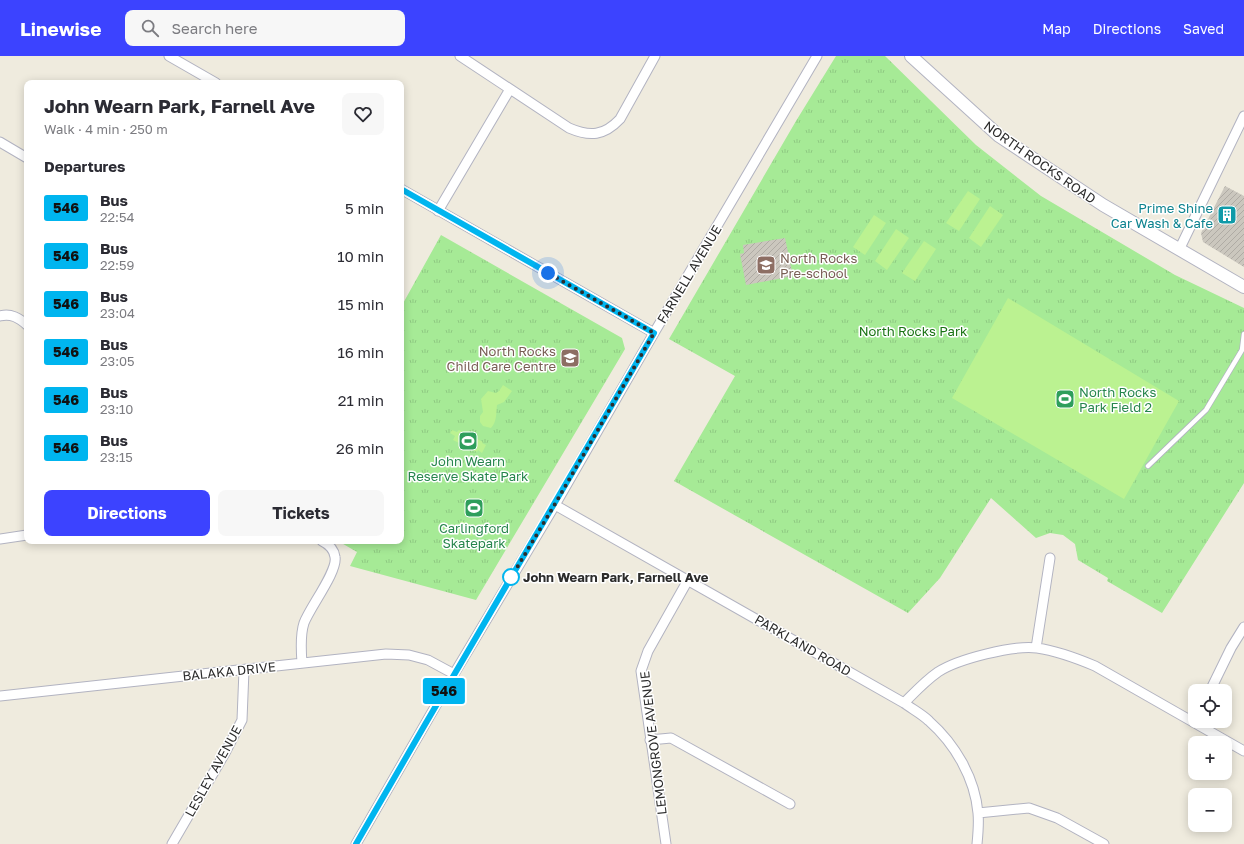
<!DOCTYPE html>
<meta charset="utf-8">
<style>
:root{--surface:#fff;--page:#f7f7f7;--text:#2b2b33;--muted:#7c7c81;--accent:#3c43ff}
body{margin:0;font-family:"Golos Text",sans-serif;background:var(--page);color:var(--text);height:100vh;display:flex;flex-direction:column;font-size:15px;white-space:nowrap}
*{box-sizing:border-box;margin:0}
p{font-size:13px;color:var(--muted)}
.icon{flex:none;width:22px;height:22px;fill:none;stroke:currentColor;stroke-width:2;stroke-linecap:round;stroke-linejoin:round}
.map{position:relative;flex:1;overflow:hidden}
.sheet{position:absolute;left:24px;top:24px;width:380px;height:464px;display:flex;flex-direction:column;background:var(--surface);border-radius:8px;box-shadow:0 2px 10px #0003}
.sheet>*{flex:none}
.badge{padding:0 8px;border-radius:3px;font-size:14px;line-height:26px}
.controls{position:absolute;left:1188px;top:628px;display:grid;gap:8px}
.controls a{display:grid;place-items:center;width:44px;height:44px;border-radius:8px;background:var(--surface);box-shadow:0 2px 10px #0003;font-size:20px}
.you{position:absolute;width:20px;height:20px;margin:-10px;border:3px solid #fff;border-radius:50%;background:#1a73e8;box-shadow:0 0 0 6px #1a73e833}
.map>.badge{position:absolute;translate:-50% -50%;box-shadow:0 0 0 2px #fff}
h2{padding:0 20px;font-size:15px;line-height:36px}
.round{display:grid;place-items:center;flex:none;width:42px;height:42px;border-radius:8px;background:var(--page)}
.overview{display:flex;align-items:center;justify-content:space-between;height:68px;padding:0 20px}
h1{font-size:19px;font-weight:700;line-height:30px}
.primary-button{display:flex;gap:8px;margin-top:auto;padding:8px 20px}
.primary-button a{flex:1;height:46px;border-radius:8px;background:var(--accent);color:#fff;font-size:16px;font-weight:700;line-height:46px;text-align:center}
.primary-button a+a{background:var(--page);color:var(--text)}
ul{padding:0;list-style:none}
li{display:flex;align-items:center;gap:12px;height:48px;padding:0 20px}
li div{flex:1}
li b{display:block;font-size:15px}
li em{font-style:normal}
li .badge{min-width:44px;font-weight:700;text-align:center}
header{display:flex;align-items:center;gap:24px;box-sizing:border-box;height:56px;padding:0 20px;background:var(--accent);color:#fff}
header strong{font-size:19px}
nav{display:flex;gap:22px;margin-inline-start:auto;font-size:14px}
.search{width:280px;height:36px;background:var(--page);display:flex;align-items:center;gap:10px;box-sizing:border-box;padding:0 14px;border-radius:8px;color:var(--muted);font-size:15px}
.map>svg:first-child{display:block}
</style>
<header>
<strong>Linewise</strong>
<div class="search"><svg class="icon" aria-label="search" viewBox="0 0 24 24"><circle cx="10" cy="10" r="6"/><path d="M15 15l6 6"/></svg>Search here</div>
<nav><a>Map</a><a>Directions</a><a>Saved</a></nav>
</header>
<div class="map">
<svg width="1244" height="788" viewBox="0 0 1244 788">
<defs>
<pattern id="park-tufts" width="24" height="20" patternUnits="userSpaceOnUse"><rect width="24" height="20" fill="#a6ea96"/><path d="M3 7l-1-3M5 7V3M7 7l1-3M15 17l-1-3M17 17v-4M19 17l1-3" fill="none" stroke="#8fc982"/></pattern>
<pattern id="building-hatch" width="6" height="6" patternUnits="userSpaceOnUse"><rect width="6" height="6" fill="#cbc7be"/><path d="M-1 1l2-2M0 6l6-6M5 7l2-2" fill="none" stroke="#afaba4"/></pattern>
</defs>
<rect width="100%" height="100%" fill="#efebde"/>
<path fill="url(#park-tufts)" d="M836,0H885L976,89L1041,140L1175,219L1244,252V427L1162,557L1107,525L1108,522L1078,504L1075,488L1063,479L1050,477L1036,482L991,442L940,522L908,557L674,425L735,320L669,283L796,65Z
M441,179L622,282L625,293L476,544L350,510L357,496L338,485H401V251Z"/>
<path fill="#bbf291" d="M968,135L980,143L959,175L946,167Z
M990,150L1003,159L981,191L969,182Z
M874,159L886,167L865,199L853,191Z
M896,173L909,182L887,214L875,205Z
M924,185L936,193L915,225L902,217Z
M1008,242L1179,345L1124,443L952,342Z
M503,329L512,335L504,346L497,349C496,357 497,366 491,372L483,370L480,366V360L483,356L481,343L488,335L496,337L499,335Z
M452,374L457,376L459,374L483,386L482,387L486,389L482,397L478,394L477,396L453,384L455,380L450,377Z
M461,465L475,471L472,480L457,475Z"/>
<path fill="url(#building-hatch)" d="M1225,130L1244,140V211L1203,186L1201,177Z
M785,182L793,220L746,229L740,198L744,197L743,189Z"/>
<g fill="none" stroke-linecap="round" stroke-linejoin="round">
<g stroke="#b2b3c1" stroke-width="6">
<path id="service" d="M1148,410L1206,354L1242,294L1244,278"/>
</g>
<g stroke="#b2b3c1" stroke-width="11">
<path id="minor" d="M169,0L216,27
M460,0L569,72C590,81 604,80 620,63L655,0
M0,86L27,102
M401,133L654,277
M438,155L510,33
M1179,194L1244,60
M0,260C11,257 19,262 27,269
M555,449L904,647C912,653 922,658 929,665C955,688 975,722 978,757C979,767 978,778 977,788
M0,483L27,479
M1036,592L1050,502
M302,607C301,594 300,579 304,567C310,551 338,515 335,501C334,493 328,488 322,485
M1210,635L1231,592L1244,571
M0,640L386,598L409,599L428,604L454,618
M904,647C915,636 925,625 938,616C958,603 1013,589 1037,592C1058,595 1076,602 1095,610L1244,695
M650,684L671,682L790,748
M978,757L1029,752L1057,762L1104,788
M172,788L225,697L242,664L244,614
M356,788L454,618L555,449L654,277L817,0
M666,788L641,615L648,595L688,524"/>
</g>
<g stroke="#b2b3c1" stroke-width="14">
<path id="secondary" d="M911,0L999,80L1103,149L1244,231"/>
</g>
<use href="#service" stroke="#fff" stroke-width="4.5"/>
<use href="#minor" stroke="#fff" stroke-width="9"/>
<use href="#secondary" stroke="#fff" stroke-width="12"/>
</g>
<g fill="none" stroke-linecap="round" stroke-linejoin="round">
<g stroke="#fff" stroke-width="9">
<path id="line" d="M356,788C454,617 555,448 654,277L401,133"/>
</g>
<use href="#line" stroke="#00b5ef" stroke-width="6"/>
<path stroke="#2d2d2d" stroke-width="4" stroke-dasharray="0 7.2" d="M511,521L509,525L555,448L654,277L548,217"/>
</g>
<defs>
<g id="building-square" transform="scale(1)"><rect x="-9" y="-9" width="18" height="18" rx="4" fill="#0f9aa8" stroke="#fff"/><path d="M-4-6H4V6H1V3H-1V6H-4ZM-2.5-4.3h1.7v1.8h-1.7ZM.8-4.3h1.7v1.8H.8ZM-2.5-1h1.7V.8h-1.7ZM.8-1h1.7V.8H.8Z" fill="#fff"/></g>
<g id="school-square" transform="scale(1)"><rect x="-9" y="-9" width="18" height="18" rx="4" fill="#8d6e63" stroke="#fff"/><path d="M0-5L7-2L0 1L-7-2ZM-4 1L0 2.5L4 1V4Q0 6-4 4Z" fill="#fff"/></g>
<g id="stadium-square" transform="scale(1)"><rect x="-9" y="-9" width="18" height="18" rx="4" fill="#2e9e5b" stroke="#fff"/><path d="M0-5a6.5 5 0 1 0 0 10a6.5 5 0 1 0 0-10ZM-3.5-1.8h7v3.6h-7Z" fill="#fff"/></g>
</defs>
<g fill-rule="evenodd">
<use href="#building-square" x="1227" y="159"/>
<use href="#school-square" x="766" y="209"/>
<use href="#school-square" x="570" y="302"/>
<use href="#stadium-square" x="1065" y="343"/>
<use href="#stadium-square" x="468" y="385"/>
<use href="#stadium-square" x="474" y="452"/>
</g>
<circle fill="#fff" stroke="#00b5ef" stroke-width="2" cx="511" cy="521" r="8"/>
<g text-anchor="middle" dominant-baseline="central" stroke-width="3" stroke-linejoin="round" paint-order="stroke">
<g font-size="13" fill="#2d2d2d" stroke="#fff">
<text transform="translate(1040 106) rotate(35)">NORTH ROCKS ROAD</text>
<text transform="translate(689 218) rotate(-59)">FARNELL AVENUE</text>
<text transform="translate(803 589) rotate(30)">PARKLAND ROAD</text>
<text transform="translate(229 615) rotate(-6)">BALAKA DRIVE</text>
<text transform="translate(653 687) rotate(-97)">LEMONGROVE AVENUE</text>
<text transform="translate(213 715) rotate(-61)">LESLEY AVENUE</text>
</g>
<g font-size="13" fill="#0d838f" stroke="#fff" text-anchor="end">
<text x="1213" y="152">Prime Shine<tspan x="1213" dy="15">Car Wash &amp; Cafe</tspan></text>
</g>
<g font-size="13" fill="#785e54" stroke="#fff" text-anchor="start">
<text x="780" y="202">North Rocks<tspan x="780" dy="15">Pre-school</tspan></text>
<text x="556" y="295" text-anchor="end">North Rocks<tspan x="556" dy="15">Child Care Centre</tspan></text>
</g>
<g font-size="13" fill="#1a7314" stroke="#fff">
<text x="913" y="275">North Rocks Park</text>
</g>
<g font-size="13" fill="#27864d" stroke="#fff">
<text x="1079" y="336" text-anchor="start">North Rocks<tspan x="1079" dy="15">Park Field 2</tspan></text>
<text x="468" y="405">John Wearn<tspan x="468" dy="15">Reserve Skate Park</tspan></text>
<text x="474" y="472">Carlingford<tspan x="474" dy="15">Skatepark</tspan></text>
</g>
<g font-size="13" font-weight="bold" fill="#2d2d2d" stroke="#fff" text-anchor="start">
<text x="523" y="521">John Wearn Park, Farnell Ave</text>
</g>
</g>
</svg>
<div class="controls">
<a><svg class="icon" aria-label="locate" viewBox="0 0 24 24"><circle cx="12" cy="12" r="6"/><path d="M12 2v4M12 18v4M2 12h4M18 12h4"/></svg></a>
<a>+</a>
<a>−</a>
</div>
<div class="you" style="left:548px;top:217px"></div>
<b class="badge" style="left:444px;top:635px;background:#00b5ef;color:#111">546</b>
<section class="sheet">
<div class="overview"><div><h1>John Wearn Park, Farnell Ave</h1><p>Walk · 4 min · 250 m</p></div><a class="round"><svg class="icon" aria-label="heart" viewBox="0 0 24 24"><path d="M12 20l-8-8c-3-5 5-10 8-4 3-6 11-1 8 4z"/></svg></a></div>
<h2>Departures</h2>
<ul>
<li><span class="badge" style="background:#00b5ef;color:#111">546</span><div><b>Bus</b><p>22:54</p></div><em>5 min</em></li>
<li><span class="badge" style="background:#00b5ef;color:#111">546</span><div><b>Bus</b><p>22:59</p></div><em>10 min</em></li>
<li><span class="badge" style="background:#00b5ef;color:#111">546</span><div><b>Bus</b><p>23:04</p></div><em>15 min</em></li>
<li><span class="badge" style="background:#00b5ef;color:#111">546</span><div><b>Bus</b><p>23:05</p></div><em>16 min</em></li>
<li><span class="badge" style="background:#00b5ef;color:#111">546</span><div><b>Bus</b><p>23:10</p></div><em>21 min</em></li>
<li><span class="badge" style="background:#00b5ef;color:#111">546</span><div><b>Bus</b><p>23:15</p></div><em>26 min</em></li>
</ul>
<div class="primary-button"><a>Directions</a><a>Tickets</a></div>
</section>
</div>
